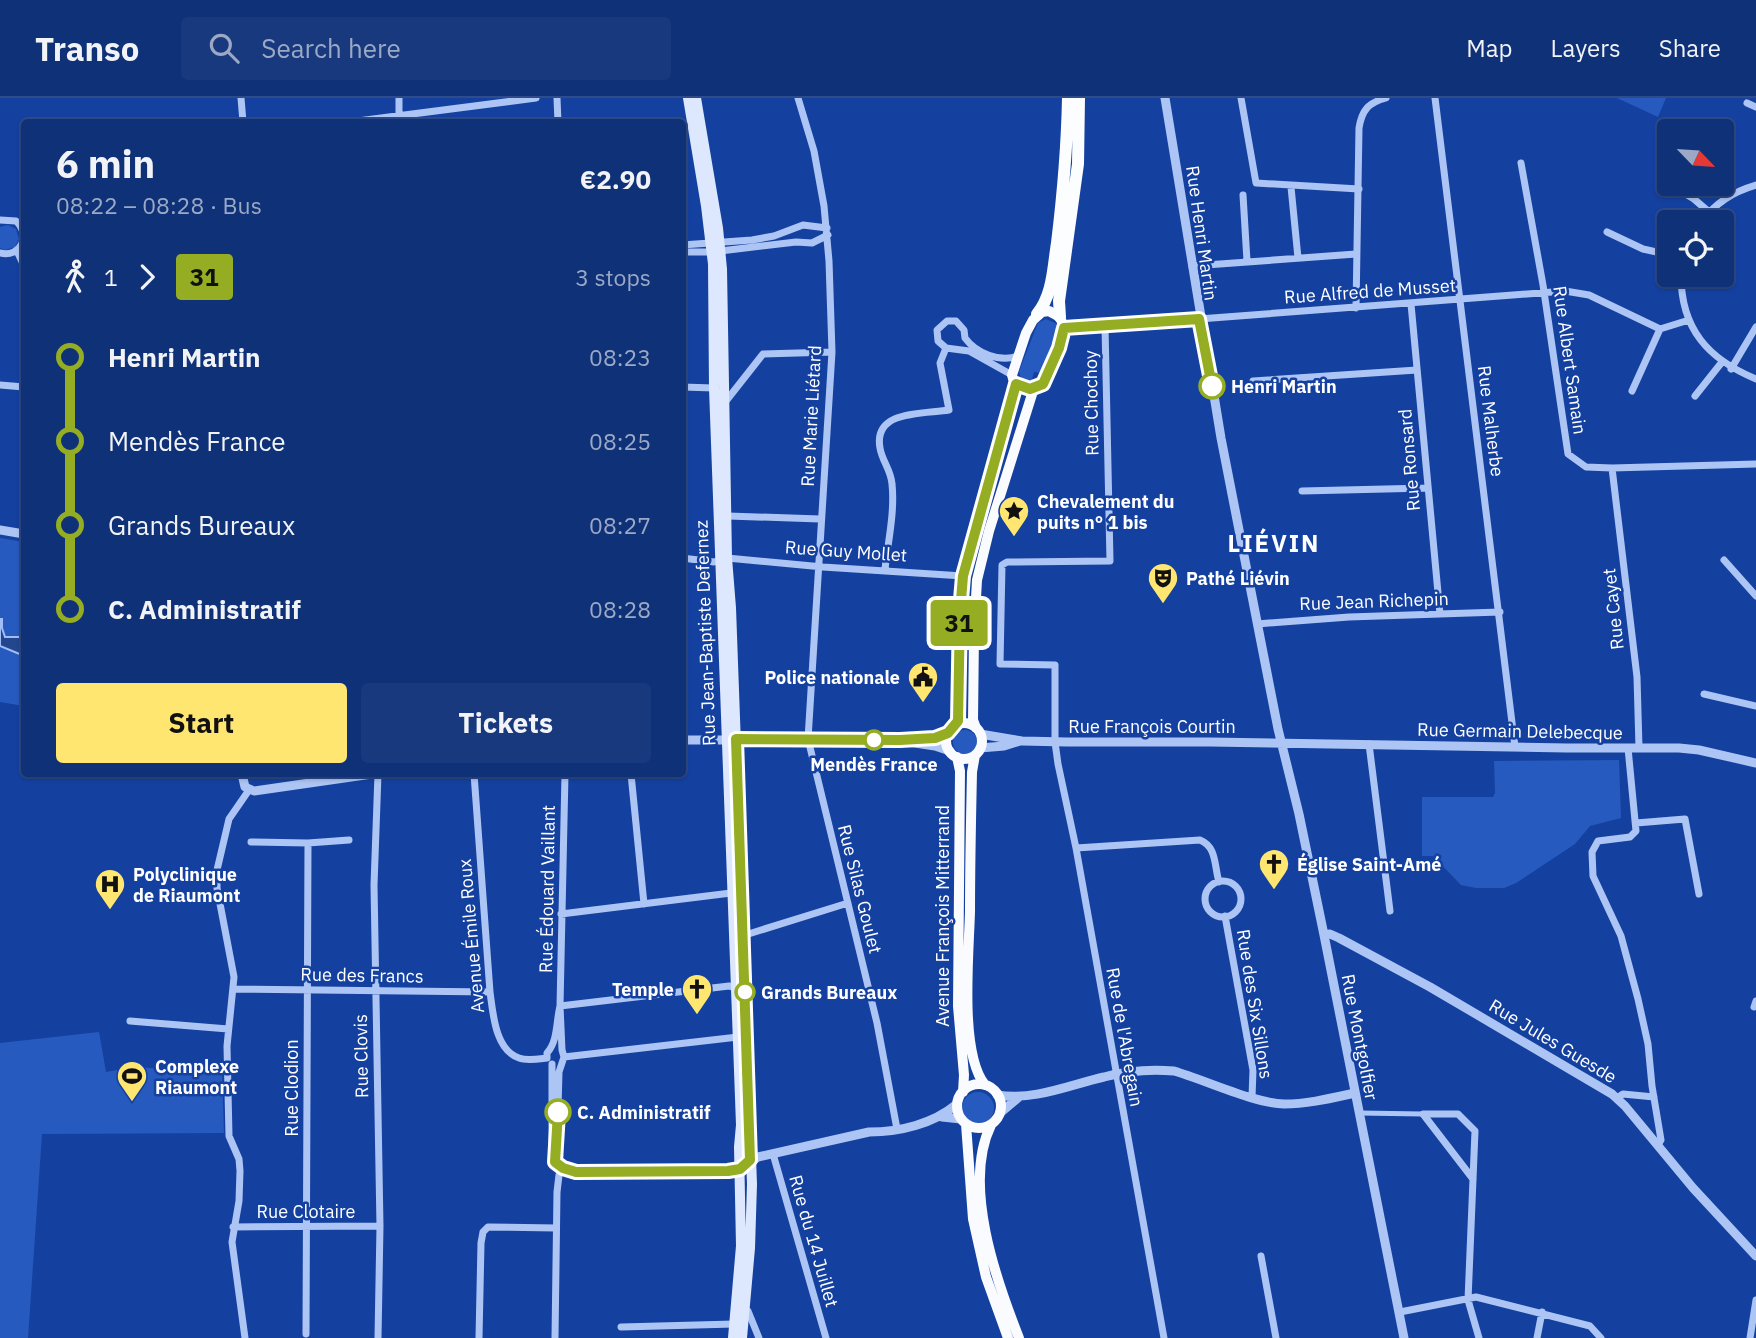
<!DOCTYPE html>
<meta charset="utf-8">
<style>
:root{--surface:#0f3178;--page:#18397d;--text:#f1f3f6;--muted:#9ba9c6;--line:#2f4c8a;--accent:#ffe670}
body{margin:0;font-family:"IBM Plex Sans",sans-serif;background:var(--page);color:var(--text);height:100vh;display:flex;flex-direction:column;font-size:26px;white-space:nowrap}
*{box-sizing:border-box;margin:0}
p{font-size:23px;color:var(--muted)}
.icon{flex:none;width:38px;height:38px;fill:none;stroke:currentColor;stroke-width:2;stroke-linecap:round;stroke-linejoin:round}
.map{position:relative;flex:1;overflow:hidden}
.panel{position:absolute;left:21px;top:21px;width:665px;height:658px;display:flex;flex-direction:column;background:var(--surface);border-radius:7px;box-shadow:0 2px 5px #0004,0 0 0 2px var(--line)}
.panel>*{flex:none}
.badge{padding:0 14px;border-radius:5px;font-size:24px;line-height:46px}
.needle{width:46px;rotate:115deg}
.controls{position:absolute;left:1657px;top:21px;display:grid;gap:14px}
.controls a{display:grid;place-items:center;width:77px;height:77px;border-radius:7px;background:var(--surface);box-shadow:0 2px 5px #0004,0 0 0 2px var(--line);font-size:35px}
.map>.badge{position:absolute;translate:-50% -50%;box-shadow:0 0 0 4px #fff}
.legs{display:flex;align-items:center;gap:10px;height:77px;padding:0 35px;font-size:23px}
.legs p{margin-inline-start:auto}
.head{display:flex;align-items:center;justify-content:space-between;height:119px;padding:0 35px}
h1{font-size:38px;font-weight:800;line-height:52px}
.cta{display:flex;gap:14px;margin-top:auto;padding:14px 35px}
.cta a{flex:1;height:80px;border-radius:7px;background:var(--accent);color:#111;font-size:28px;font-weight:800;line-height:80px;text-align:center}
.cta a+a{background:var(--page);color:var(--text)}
ul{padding:0 35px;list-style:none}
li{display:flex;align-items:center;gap:24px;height:84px;font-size:26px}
li i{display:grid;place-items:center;width:10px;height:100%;margin:0 9px;background:currentColor}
li i::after{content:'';width:18px;height:18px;margin:-9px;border:5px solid;border-radius:50%;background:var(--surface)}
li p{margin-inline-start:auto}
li:first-child i{background:linear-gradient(#0000 50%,currentColor 0)}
li:last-child i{background:linear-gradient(currentColor 50%,#0000 0)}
header{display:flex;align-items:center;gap:42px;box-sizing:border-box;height:98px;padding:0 35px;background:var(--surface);border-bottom:2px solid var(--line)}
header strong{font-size:33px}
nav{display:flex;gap:38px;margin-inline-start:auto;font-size:24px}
.search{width:490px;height:63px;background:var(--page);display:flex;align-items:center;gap:18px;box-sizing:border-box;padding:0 24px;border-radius:7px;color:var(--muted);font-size:26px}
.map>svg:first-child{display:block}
</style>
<header>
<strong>Transo</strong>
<div class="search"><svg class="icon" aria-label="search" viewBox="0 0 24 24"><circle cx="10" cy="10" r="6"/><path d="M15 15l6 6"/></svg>Search here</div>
<nav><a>Map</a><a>Layers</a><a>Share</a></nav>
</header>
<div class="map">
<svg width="1756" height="1240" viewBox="0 0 1756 1240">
<rect width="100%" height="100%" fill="#1441a0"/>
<path fill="#275abe" d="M1617,0H1666L1658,19Z
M8,127L16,131L19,141L15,149L5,152L0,150V129Z
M1046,221L1057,226L1058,234L1042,275L1034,274L1031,285C1024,285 1020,280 1019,273L1038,225Z
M0,440L24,444V608L0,604Z
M953 644a12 12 0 1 1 24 0a12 12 0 1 1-24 0Z
M1619,662L1621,720L1590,728L1575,746L1516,785L1504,790H1476L1461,787L1433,758H1422V699H1493L1495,695L1494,663Z
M99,934L106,974L134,969L222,974L224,1035L42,1036L28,1240H0V945Z
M962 1010a16 16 0 1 1 32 0a16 16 0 1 1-32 0Z"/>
<path fill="#24468e" stroke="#9fbef7" stroke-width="2" d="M0,521H2V530L5,539H24V555L22,557L0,548Z"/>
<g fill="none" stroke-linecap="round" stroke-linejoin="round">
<path stroke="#adc5f4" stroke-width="5" d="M1359,1015L1423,1016"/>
<path stroke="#adc5f4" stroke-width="7" d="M241,0L243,24
M557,0L558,24
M798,0L814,53L824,108L829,163L832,254L808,641L877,925L897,1031
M1241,0L1256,85L1359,91
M1435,0L1515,649
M1747,5L1756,9
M350,24L536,0
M399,24V0
M1521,65L1543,187L1568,356L1586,369L1612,370L1756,366
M1667,85L1694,101L1709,114
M1291,89L1298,160
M1243,97L1247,163
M0,122L16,123C31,137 21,160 0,155
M1701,124C1716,105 1732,94 1756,87
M1607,134L1643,151L1670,157
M682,147L752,142L774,138L803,127L827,130
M17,153L24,168
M682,154H712L796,144L812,145L828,137
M1192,168L1356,156
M1681,177C1681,231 1708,261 1756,281
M1411,206L1440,516
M1356,210L1359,30C1362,12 1368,5 1386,0
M1199,221L1565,193L1589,197L1660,231L1689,222
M1105,228L1110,463L1007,464L1002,467L1000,566L1055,567V644L1058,666L1076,750L1164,1240
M1731,271L1756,229
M1012,277L969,253L946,250L938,243L937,232L947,223H956L964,232L965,240C976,255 1000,265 1018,258
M1253,283L1417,272
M0,287L24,289
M682,289L714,290
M1632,293L1660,231
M1695,298L1722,264
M726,303L763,256L832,254
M1612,370L1637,579L1639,650
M1302,393L1427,390
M728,418L820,421
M682,460L714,464L727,460L823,469L963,478
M1724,462L1756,498
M885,471C888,444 895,413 892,386C891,372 882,363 880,350C873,312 923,316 949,312L940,265L946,250
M1257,526L1349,519L1500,514
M1704,596L1756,608
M1369,646L1390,813
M1628,650L1636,733L1630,739L1598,743L1592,754L1593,778L1621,838L1638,901L1648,946L1652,988L1661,1042L1658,1047
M378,676L374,787L380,1128L378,1240
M474,676L490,894C493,915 495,952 519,960C527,963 538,961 547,960
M565,676L560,908L729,888L737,890
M631,676L644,806
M1636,725L1685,721L1699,796
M251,744L308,745L349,742
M1076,750L1200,742C1217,749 1214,767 1219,784
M1205 801a18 18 0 1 1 36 0a18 18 0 1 1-36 0Z
M561,816L731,795
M1225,818L1253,972L1252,999
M742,838L848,805
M235,891L490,894
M1754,909L1756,903
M130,923L228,931
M564,959L738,939
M547,960V955C558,943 556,924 560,908L562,952L564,959L559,974L557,1045
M552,966V1052C554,1059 555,1066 562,1070C578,1078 717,1074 740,1071
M1617,1000L1623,996L1654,999
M773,1056L826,1240
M1473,1081L1423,1016H1458L1475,1033L1468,1202L1479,1240
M233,1129L380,1128
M1261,1158L1276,1240
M744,1212L748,1213L759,1240
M1400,1214L1476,1199L1590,1228L1601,1240
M621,1229L734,1226
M306,1236L308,745
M245,1240L232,1144L239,1103L240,1073L239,1061L229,1038L227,948L234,879L217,790V772L229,721L249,692
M479,1240L481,1145L483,1134L488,1129L556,1130
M555,1240L557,1094L559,1077L563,1070
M1537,1240L1542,1214
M1750,1240L1756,1202"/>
<path stroke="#adc5f4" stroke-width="9" d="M1165,0L1221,340L1278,631L1299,716L1324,837L1404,1240
M1064,230L1199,221
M0,432L24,436
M980,636L1022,643L1067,644H1210L1567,650H1679L1699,652L1756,665
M917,641L935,640L949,635
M682,642H895L935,648L950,653
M980,650L1004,648L1020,643
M242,676L245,689L254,693L372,676
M1324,837L1330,836L1339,840L1430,889L1612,996L1625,1008L1693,1090L1756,1158
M997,997C1034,1003 1069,987 1104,979C1126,973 1150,971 1174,973C1205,982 1253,1005 1284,1006C1308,1006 1332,1000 1355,995
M1000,1015L1019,999
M942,1019L961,1021
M740,1071L758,1059L869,1034C900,1034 933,1026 957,1006"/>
<path stroke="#dde7fd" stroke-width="10" d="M688,0L706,108L713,166L714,290L741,1027L739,1049L741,1148L733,1240
M696,0L718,130L722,171L727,460L731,510L752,1086L750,1150L742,1240"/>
<path stroke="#fafbff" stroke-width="10" d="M1049,213L1060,219L1064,230L1063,237C1057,255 1048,300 1022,290C1015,287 1013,283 1012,277L1026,235L1033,222L1042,214Z
M946 643a18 18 0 1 1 36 0a18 18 0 1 1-36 0Z
M954,629L958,623L960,514L963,478L1016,287
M976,630L973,622L974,536L977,482L989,433L1034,290
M975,657L972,674C971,720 970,767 970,813C969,856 959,955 985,987
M957,659L960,673L958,908L964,977L963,994
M957 1008a22 22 0 1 1 44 0a22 22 0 1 1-44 0Z
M966,1026L973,1121L986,1179L1008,1240
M991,1027C962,1086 996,1182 1019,1240"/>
<path stroke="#fcfdff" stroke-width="12" d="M1037,216C1053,197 1053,169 1057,145C1063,96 1067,49 1068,0
M1060,219L1059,203L1078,66L1079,0"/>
</g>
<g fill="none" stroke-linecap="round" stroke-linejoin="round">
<g stroke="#fff" stroke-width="16">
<path id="line-1" d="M558,1014L555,1064L563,1070L576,1074L728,1073L740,1071L750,1062L736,641L900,642L935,640L948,635L958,623L960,514L963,478L1016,286L1030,291L1043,286L1059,250L1064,230L1199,221L1212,288"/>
</g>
<use href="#line-1" stroke="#94ad23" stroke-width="10"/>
</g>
<defs>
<g id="sight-pin" transform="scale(1.575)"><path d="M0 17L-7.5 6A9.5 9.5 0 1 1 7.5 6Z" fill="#ffe670" stroke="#1441a0"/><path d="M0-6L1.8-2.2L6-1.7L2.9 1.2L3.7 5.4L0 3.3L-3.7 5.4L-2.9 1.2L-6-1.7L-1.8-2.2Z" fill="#111"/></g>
<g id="theatre-pin" transform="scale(1.575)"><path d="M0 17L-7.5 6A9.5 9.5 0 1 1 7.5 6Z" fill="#ffe670" stroke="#1441a0"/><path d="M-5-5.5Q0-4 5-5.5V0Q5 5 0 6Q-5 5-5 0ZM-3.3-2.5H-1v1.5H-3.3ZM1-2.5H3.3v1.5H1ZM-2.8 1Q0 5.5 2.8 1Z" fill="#111"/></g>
<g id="civic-pin" transform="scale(1.575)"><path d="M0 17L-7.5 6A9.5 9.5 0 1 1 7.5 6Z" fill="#ffe670" stroke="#1441a0"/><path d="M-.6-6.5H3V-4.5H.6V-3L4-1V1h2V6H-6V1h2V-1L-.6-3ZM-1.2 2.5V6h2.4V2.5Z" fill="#111"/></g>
<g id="church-pin" transform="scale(1.575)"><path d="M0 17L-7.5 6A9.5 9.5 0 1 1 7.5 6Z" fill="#ffe670" stroke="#1441a0"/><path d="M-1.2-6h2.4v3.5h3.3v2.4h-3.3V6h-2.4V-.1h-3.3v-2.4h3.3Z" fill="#111"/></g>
<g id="hospital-pin" transform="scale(1.575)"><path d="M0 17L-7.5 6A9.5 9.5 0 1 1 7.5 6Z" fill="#ffe670" stroke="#1441a0"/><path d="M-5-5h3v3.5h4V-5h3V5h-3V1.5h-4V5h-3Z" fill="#111"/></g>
<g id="stadium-pin" transform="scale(1.575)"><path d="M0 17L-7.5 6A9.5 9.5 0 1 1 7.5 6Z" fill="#ffe670" stroke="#1441a0"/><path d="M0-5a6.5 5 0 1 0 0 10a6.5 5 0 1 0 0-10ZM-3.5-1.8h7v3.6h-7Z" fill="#111"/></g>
</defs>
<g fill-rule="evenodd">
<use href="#sight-pin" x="1014" y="413"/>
<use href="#theatre-pin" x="1163" y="480"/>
<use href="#civic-pin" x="923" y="579"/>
<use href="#church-pin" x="1274" y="766"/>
<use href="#hospital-pin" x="110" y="786"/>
<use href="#church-pin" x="697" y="891"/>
<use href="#stadium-pin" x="132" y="978"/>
</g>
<g fill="#fff" stroke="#94ad23" stroke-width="3.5">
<circle cx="1212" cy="288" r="12"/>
<circle cx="874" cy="642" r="9"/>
<circle cx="745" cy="894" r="9"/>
<circle cx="558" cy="1014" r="12"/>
</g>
<g text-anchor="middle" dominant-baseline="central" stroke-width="5" stroke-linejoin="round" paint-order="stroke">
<g font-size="18" fill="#fff" stroke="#1441a0">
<text transform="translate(1202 135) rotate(82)">Rue Henri Martin</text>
<text transform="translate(1370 193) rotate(-4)">Rue Alfred de Musset</text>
<text transform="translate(1570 262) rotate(82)">Rue Albert Samain</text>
<text transform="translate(1091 305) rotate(-91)">Rue Chochoy</text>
<text transform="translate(811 318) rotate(-87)">Rue Marie Liétard</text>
<text transform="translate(1491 323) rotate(83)">Rue Malherbe</text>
<text transform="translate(1409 362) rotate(-95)">Rue Ronsard</text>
<text transform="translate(846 453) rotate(4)">Rue Guy Mollet</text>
<text transform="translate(1374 503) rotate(-2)">Rue Jean Richepin</text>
<text transform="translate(1613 511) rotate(-96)">Rue Cayet</text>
<text transform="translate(705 535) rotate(-92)">Rue Jean-Baptiste Defernez</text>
<text x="1152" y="628">Rue François Courtin</text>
<text transform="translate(1520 633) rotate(1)">Rue Germain Delebecque</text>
<text transform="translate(547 791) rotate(-89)">Rue Édouard Vaillant</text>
<text transform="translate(860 791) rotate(76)">Rue Silas Goulet</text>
<text transform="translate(942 818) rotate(-90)">Avenue François Mitterrand</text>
<text transform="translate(471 838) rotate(-95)">Avenue Émile Roux</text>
<text transform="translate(362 877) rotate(1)">Rue des Francs</text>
<text transform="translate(1255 906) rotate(81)">Rue des Six Sillons</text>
<text transform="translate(1125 939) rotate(80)">Rue de l'Abregain</text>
<text transform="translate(1360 939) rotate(79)">Rue Montgolfier</text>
<text transform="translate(1553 943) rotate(31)">Rue Jules Guesde</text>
<text transform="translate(361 958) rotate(-91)">Rue Clovis</text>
<text transform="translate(291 990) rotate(-90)">Rue Clodion</text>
<text x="306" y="1113">Rue Clotaire</text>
<text transform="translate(814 1143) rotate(74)">Rue du 14 Juillet</text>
</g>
<g font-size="18" font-weight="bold" fill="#fff" stroke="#1441a0" text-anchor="start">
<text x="1231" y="288">Henri Martin</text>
<text x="874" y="666" text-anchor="middle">Mendès France</text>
<text x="761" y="894">Grands Bureaux</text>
<text x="577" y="1014">C. Administratif</text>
</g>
<g font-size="18" font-weight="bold" fill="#fff" stroke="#1441a0" text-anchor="start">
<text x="1037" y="403">Chevalement du<tspan x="1037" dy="21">puits n° 1 bis</tspan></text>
<text x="1186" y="480">Pathé Liévin</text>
<text x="900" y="579" text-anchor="end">Police nationale</text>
<text x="1297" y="766">Église Saint-Amé</text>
<text x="133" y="776">Polyclinique<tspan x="133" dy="21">de Riaumont</tspan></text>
<text x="674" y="891" text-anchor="end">Temple</text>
<text x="155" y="968">Complexe<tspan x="155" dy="21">Riaumont</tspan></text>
</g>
<g font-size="24" font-weight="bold" letter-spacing="2" fill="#fff" stroke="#1441a0">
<text x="1274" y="445">LIÉVIN</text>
</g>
</g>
</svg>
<div class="controls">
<a><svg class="needle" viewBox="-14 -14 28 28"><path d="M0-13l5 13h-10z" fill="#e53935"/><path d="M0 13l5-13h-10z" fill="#9ba9c6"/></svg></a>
<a><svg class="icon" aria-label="locate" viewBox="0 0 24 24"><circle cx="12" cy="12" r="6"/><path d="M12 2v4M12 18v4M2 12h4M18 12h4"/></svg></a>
</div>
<b class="badge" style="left:959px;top:525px;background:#94ad23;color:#111">31</b>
<section class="panel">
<div class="head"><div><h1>6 min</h1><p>08:22 – 08:28 · Bus</p></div><b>€2.90</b></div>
<div class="legs"><svg class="icon" aria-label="walk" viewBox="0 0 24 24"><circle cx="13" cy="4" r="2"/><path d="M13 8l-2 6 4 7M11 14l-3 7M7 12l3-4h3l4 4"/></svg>1<svg class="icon" aria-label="forward" viewBox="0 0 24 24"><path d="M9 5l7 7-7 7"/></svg><b class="badge" style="background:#94ad23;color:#111">31</b><p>3 stops</p></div>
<ul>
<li><i style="color:#94ad23"></i><b>Henri Martin</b><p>08:23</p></li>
<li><i style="color:#94ad23"></i><span>Mendès France</span><p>08:25</p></li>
<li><i style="color:#94ad23"></i><span>Grands Bureaux</span><p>08:27</p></li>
<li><i style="color:#94ad23"></i><b>C. Administratif</b><p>08:28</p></li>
</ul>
<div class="cta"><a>Start</a><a>Tickets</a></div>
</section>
</div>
